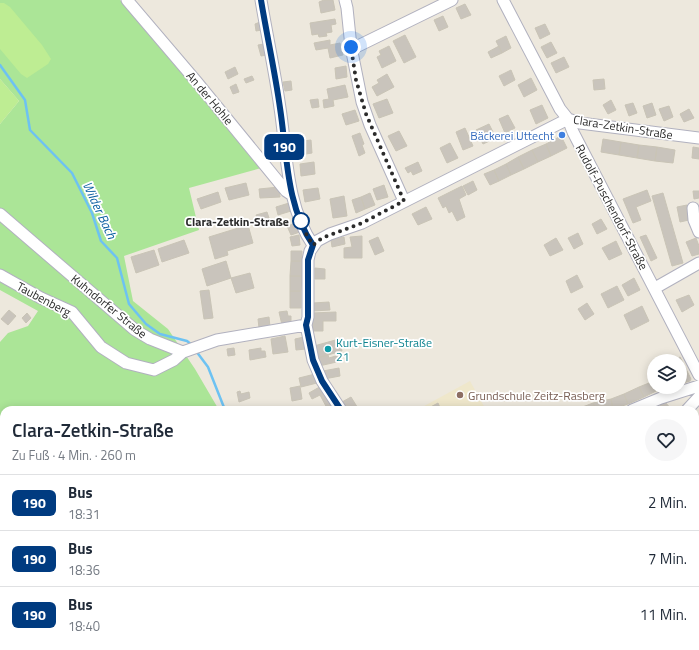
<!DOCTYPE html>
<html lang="de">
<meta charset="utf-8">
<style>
:root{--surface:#fff;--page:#f6f6f7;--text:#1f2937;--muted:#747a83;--line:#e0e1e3}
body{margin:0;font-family:"Titillium Web",sans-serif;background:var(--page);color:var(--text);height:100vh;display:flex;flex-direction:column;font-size:15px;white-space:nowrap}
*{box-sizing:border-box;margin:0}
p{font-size:13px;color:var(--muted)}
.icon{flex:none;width:22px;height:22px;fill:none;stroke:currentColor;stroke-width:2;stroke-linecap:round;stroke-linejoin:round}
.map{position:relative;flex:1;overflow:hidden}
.details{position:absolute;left:0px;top:406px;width:699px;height:244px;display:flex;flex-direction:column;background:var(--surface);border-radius:12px 12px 0 0;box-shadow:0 2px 10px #0003}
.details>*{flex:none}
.badge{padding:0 8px;border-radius:6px;font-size:14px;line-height:26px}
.controls{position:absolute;left:647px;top:354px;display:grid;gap:8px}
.controls a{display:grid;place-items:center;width:40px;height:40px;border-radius:50%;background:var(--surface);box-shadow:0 2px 10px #0003;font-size:20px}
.you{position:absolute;width:20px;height:20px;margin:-10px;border:3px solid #fff;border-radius:50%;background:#1a73e8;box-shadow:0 0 0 6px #1a73e833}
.map>.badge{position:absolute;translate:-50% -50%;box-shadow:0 0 0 2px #fff}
.round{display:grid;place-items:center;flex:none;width:42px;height:42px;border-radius:21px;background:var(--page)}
.overview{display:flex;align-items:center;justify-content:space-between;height:68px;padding:0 12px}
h1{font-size:19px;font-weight:600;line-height:30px}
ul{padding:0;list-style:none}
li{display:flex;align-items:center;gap:12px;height:56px;padding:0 12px;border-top:1px solid var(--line)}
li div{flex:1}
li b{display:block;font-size:15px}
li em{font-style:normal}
li .badge{min-width:44px;font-weight:700;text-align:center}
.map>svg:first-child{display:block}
</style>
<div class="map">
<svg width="699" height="650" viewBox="0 0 699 650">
<rect width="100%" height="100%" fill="#ede8dd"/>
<path fill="#efe7cb" d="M470,381L486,410H417Z"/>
<path fill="#abe597" d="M0,0H120L265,167L189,188L199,230L124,256L133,301L168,329L195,369L219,410H4V464L0,458V342L8,333L28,326L38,311L0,290V124L19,101L0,79Z
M137,646H363L367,650H140Z"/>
<path fill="#beed93" d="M0,3H4L10,7L42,45L51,59L48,64L27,78L21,74L0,49Z
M0,79L19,101L0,124Z"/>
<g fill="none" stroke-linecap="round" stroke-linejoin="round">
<path stroke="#6dc2f2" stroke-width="2.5" d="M0,65L25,100L30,130L72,173L92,213L101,241L117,258L129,304L146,324L160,334L187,341L192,345
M196,351L208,367L225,410
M695,570L699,569
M332,646L336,650
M437,646L450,648L466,646
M503,646L513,650
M384,650L391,646
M576,650L580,646"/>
</g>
<path fill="#c9c4bc" stroke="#c9c4b6" d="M324,0H333L335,10L321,13L319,2Z
M465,4L471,15L461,19L456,8Z
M443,16L448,27L439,31L434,20Z
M335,19L336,24L331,25L332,32L326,33L327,36L319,37L318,34L312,35L310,23Z
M260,22L262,30L256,31L255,24Z
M545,24L550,34L540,39L535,28Z
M405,35L416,57L404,63L393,41Z
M506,36L511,48L502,53L496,41Z
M330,40V45L340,43L343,55L330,58L328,48L316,50L314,43Z
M551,42L557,53L547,58L541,47Z
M264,44L267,55L261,56L258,45Z
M389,46L396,61L382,68L377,57L381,55L379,51Z
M499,46L502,53L491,58L488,52Z
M564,57L569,67L556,73L551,63Z
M346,66L347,77L336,79L335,68Z
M235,67L238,74L228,79L225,72Z
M511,70L515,80L504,86L499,76Z
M387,74L394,87L377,96L372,87L379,83L377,80Z
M252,76L254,80L246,83L244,79Z
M531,78L537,90L524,97L518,85Z
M604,79L605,89L594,90L593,80Z
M291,81L292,90L285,91L283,82Z
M236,84L239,92L233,94L230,87Z
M345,85L348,97L333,100L334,106L324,108L323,100L329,99L327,89Z
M318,99L319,107L312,108L310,100Z
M387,99L393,113L379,118L373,104Z
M611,100L616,110L608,114L603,105Z
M633,103L637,113L629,116L625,105Z
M652,103L656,115L647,118L643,106Z
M542,105L548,118L536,124L530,110Z
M669,106L673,117L664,121L659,109Z
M689,109L694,118L684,122L680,114Z
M355,110L359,121L346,125L342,114Z
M508,115L515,128L505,133L499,119Z
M489,124L496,138L483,144L476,130Z
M465,128L473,146L463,150L456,132Z
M399,131L407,146L396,151L388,136Z
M360,133L364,144L362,145L365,153L359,156L352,136Z
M561,136L567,148L551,156L546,144Z
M303,138V141L311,140L312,153L300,155L298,139Z
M603,139L621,142L619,155L601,152Z
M621,142L639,145L637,158L619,155Z
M450,143L458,158L447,163L440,148Z
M546,144L551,156L538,162L532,150Z
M639,145L657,147L655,161L637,158Z
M657,147L675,150L673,163L655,161Z
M693,147L699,148V159L692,158Z
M532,150L538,162L524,169L518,157Z
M518,157L524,169L511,175L506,164Z
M314,162L315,174L301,176L300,164Z
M418,162L422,171L413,175L411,171L408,173L405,168Z
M506,164L511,175L499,181L494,170Z
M494,170L499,181L490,185L484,174Z
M473,181L477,190L468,195L463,186Z
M246,183L249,195L229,200L225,188Z
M384,185L388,197L377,200L373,189Z
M462,186L466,195L459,199L465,217L457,221L452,211L449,213L446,206L443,208L438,198Z
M279,187L280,197L260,198L259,189Z
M318,188L320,199L305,202L303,190Z
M647,190L651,201L636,207L641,220L633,223L623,199Z
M693,191H699V198L694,199Z
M218,192L221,202L201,209L197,199Z
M370,193L375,205L365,209L361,197Z
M663,193L683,263L672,266L652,196Z
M344,196L347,216L333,218L330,199Z
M361,197L365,209L356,213L352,200Z
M289,203L291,211L278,215L276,207Z
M687,205L689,220L680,222L677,207Z
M426,207L432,219L418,225L412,214Z
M267,212L270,221L259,224L256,215Z
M601,219L607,229L597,234L592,224Z
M297,223L300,232L291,235L287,226Z
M248,225L253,243L227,251L228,255L215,259L209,237Z
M578,233L583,244L574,249L568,238Z
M299,235L300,245L292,246L290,237Z
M646,235L657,258L651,261L640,237Z
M362,236V258H344V248L352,247L350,237Z
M344,237L345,244L332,247L331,240Z
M378,237L384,251L375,255L369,241Z
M556,238L563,250L550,256L544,245Z
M696,238L699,246V254L692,256L686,242Z
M184,240L189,253L162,262L158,249Z
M616,241L622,254L609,260L602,248Z
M154,250L159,265L136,273L131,257Z
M291,251H302V261H291Z
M226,261L231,278L207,286L202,269Z
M291,261H302V276H290Z
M315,268L325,269V279H315Z
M250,273L254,288L236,293L231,278Z
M577,275L583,287L571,293L566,281Z
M290,276H302L301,291H290Z
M634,278L640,290L628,296L622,285Z
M617,286L624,300L608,308L601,294Z
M209,290L213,318L204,319L200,291Z
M290,291H301V308H290Z
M689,295L694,305L682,312L676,300Z
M329,302L330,310L313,311V303Z
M587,303L594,314L585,320L578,309Z
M642,306L649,321L631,330L624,315Z
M9,310L16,316L8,325L1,319Z
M287,311L288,316H291V324L282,325L279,312Z
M336,312V321H323V331H313L312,313Z
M27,313L31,318L26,323L22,318Z
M269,317L270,327L259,328L258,319Z
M285,336L288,352L273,354L271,339Z
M304,337L306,349L296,350L295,339Z
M339,339L342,351L317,358L314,346Z
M234,348L235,355L228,356L227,349Z
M261,348V351H265L266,357L250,360L249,350Z
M328,355L329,358L339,355L341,361L319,366L317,358Z
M680,357L691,379L690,381L680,384V361H673Z
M339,368L340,376L324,379L323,371Z
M315,374L317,383L301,387L299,378Z
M654,381V387H659L660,389L644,397L639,387Z
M323,385L336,409L334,410H328L320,395L312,399L309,393Z
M300,386L302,399L292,401L290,388Z
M639,387L644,397L628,404L624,394Z
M240,391L241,394L249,392L250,398L239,402L237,392Z
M624,394L628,404L613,409L611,399Z
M351,397L359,410H347L342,402Z
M611,399L613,409L596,410L593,403Z
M665,402L672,410H654Z
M438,403L441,410H425Z
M593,403L596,410H580V408Z
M699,446V458L695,459V447Z
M698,637L699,647L694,650H678L684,646H695V639Z"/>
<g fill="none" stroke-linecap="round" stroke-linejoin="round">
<g stroke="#b1b1bf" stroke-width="13">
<path id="minor" d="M127,0L196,81L286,191L292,195
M261,0C267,36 275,72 280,108C287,153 286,206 313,245
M345,0L347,8L351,47L362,102L370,125L404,201
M503,0L560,109L568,119L573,132L699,375
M351,47L358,46L452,0
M568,119L580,123L699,138
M693,208L694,220L699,232
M0,214L135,330L150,339L183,352L217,340L306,325
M0,275L41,298L72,312L101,347L126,363L154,370L174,360L183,352
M655,288L699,263
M341,410L322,381L313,360L306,325L308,317V260L310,251L317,241L330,234L362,223L568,119
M632,410L661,398L699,386
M687,410L699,397"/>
</g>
<use href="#minor" stroke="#fff" stroke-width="11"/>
</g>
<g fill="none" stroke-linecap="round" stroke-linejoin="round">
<g stroke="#fff" stroke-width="9">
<path id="line" d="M261,0C267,36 275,72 280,108C287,153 286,206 313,245L308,260V317L306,325L313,360L322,381L341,410"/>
</g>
<use href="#line" stroke="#003b80" stroke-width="6"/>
<path stroke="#2b2b2b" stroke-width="4" stroke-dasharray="0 7.2" d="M301,221L307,236L313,245L322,238L362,223L404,201L366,114L356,80L351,47"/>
</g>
<circle fill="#3f7fe0" stroke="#fff" stroke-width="1.5" cx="562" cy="135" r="4"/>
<circle fill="#fff" stroke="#003b80" stroke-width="2" cx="301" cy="221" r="8"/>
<circle fill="#0f9aa8" stroke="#fff" stroke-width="1.5" cx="328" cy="349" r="4"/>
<circle fill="#8d6e63" stroke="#fff" stroke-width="1.5" cx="460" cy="395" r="4"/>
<g text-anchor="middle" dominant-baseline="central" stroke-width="3.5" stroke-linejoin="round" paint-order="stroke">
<g font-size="12" fill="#2b2b2b" stroke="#fff">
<text transform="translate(210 98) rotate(50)">An der Hohle</text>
<text transform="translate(623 127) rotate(9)">Clara-Zetkin-Straße</text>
<text transform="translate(612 207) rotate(62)">Rudolf-Puschendorf-Straße</text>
<text transform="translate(44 299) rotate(28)">Taubenberg</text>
<text transform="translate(109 306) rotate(39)">Kuhndorfer Straße</text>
</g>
<g font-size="12" fill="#366cbe" stroke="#fff" text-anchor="end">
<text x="554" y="135">Bäckerei Uttecht</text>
</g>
<g font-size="12" font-weight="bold" fill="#2b2b2b" stroke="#fff" text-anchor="end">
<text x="289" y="221">Clara-Zetkin-Straße</text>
</g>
<g font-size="12" fill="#0d838f" stroke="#fff" text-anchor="start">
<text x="336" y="342">Kurt-Eisner-Straße<tspan x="336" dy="14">21</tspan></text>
</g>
<g font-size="12" fill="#785e54" stroke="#fff" text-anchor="start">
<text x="468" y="395">Grundschule Zeitz-Rasberg</text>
</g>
<g font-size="13" font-style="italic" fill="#095ea0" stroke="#fff">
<text transform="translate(100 210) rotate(65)">Wilder Bach</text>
</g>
</g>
</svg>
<div class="controls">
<a><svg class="icon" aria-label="layers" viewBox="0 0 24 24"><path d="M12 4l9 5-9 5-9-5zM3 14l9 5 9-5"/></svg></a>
</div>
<div class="you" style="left:351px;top:47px"></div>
<b class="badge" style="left:284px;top:147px;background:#003b80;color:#fff">190</b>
<section class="details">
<div class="overview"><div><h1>Clara-Zetkin-Straße</h1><p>Zu Fuß · 4 Min. · 260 m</p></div><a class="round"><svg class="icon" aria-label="heart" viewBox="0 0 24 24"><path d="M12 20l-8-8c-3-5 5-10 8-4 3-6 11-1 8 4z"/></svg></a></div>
<ul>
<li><span class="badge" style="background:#003b80;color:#fff">190</span><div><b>Bus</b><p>18:31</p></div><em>2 Min.</em></li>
<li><span class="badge" style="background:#003b80;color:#fff">190</span><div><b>Bus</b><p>18:36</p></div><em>7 Min.</em></li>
<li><span class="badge" style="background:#003b80;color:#fff">190</span><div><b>Bus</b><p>18:40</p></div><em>11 Min.</em></li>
</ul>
</section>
</div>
